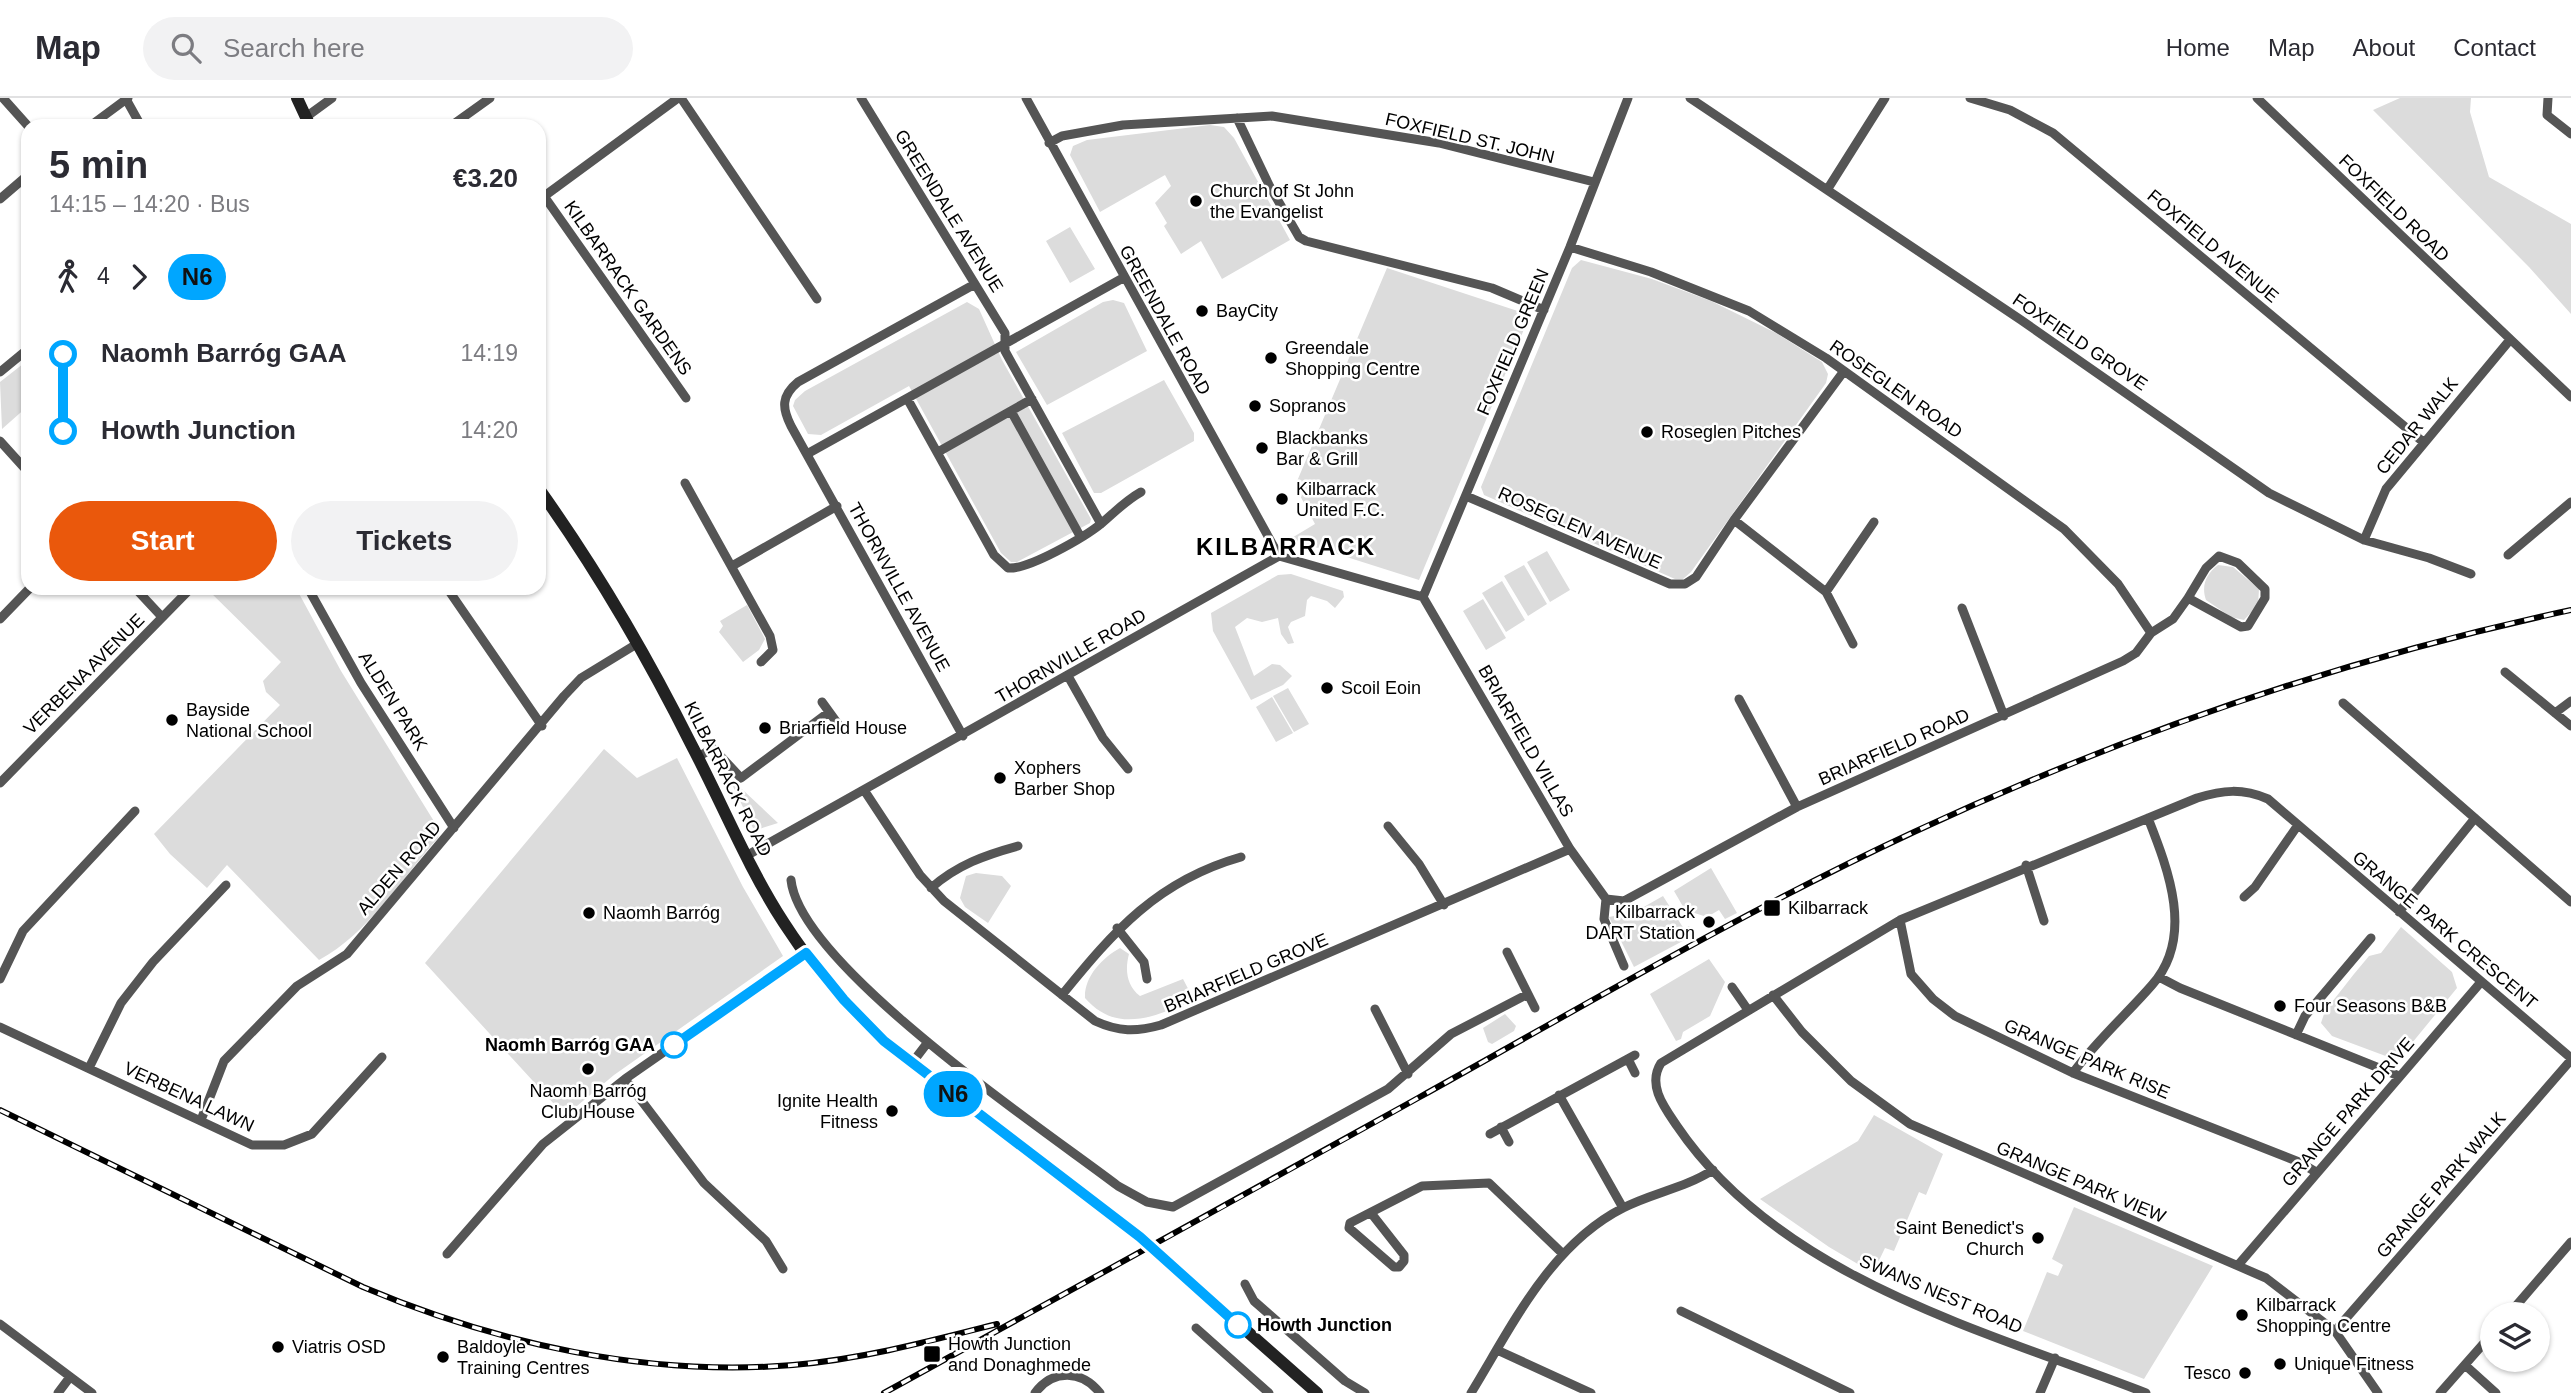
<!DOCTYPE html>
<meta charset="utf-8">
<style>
:root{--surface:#fff;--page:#f2f2f3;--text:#2b2b33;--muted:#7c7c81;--line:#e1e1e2;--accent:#ea580c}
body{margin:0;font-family:Helvetica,sans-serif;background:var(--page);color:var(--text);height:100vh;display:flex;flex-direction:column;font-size:26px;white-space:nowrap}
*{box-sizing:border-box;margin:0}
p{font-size:23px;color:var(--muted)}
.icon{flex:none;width:38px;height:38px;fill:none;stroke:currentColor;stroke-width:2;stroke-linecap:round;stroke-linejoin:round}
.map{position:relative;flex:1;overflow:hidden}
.panel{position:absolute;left:21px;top:21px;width:525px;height:476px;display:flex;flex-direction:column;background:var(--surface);border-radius:21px;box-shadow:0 2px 5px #0004}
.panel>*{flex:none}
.badge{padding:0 14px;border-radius:23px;font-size:24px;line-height:46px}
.buttons{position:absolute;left:2480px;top:1204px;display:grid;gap:14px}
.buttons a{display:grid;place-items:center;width:70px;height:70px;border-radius:50%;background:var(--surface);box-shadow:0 2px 5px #0004;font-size:35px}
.map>.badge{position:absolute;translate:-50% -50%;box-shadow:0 0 0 4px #fff}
.legs{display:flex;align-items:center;gap:10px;height:77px;padding:0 28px;font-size:23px}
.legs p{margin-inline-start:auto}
.headline{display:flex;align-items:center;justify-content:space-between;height:119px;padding:0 28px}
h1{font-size:38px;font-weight:700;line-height:52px}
.cta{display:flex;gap:14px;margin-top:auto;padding:14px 28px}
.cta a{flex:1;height:80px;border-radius:42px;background:var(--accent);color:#fff;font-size:28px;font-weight:700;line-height:80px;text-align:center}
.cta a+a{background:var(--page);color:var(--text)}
ul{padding:0 28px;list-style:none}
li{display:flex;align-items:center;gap:24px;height:77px;font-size:26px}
li i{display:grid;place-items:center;width:10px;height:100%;margin:0 9px;background:currentColor}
li i::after{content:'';width:18px;height:18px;margin:-9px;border:5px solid;border-radius:50%;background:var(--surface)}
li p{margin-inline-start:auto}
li:first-child i{background:linear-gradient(#0000 50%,currentColor 0)}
li:last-child i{background:linear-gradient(currentColor 50%,#0000 0)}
header{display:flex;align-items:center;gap:42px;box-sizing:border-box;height:98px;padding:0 35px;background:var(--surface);border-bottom:2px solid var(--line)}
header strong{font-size:33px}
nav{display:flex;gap:38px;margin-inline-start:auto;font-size:24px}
.search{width:490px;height:63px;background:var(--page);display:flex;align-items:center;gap:18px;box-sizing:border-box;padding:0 24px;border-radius:38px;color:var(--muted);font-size:26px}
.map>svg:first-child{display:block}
</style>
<header>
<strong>Map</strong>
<div class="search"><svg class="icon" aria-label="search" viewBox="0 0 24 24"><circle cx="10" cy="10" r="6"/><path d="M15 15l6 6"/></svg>Search here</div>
<nav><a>Home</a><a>Map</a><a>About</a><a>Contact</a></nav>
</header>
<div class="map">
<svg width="2571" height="1295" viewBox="0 0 2571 1295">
<rect width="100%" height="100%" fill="#fff"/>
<path fill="#dcdcdc" d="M2400,0H2471L2470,14L2489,79L2571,126V216L2529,169L2373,12Z
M1210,27L1224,29L1234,40L1290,142L1222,181L1201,143L1181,156L1164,128L1167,125L1155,105L1171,88L1165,77L1100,114L1070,57L1073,48L1087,42Z
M1070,129L1095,171L1070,185L1046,143Z
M1581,162L1652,181L1711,203L1776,235L1822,264L1828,276L1826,285L1691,474L1683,481H1675L1484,397L1481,389L1572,170Z
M1387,170L1530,217L1419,482L1290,441L1315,426L1295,388Z
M1113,202L1124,205L1147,253L1047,307L1016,254L1103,204Z
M967,204L979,211L1002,262L1091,421L1090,425L1017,464H1011L1001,455L909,288L821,337L808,336L793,308L795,302L805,293Z
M28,262V308L2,331L0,284Z
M1164,282L1194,335V343L1101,395H1094L1062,335Z
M1547,453L1570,492L1550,504L1527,464Z
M1524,467L1547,506L1528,518L1504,478Z
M2218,467L2233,469L2259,491L2258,507L2244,522L2231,519L2206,502C2201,488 2206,476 2218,467Z
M1291,476L1343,493L1344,499L1335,510L1327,503L1311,498L1307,502L1305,518L1291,524L1288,529L1294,545L1288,546L1281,536L1278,520L1262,524L1247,520L1235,529L1254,578L1272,566L1280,567L1292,578L1283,587L1251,602L1213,533L1211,515L1278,477Z
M1502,483L1525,522L1506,534L1482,495Z
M206,490H296L341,573L440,733L438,740C401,781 368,836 319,862L227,767L207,790L170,756L154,736L280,607L266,594L263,583L281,564Z
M1483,501L1506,540L1486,552L1463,513Z
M747,507L765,541L759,552L743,564L719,534L723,528L720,523Z
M1288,590L1309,626L1294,634L1273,598Z
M1272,599L1293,635L1276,644L1256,609Z
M604,651L637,680L677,660L743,789L783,858L614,977L565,1018L425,865Z
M728,678L778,725L756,732L753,730Z
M1711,770L1737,815L1725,821L1719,812L1707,819L1685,812L1674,793Z
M976,775L1002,778L1011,788L988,825L965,809L960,800L966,778Z
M1663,798L1684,831L1689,828L1694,837L1634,869L1609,819L1635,814Z
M2401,829L2452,874L2457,890L2403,956L2391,960L2332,938L2321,925L2325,913L2354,876L2369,858L2381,855Z
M1120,850L1129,856C1125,871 1126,887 1140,898L1183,881L1194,902C1156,918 1117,937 1085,900C1084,879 1102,860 1120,850Z
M1709,861L1725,884L1710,918L1683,934L1681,941L1676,943L1650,896Z
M1505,916L1516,928L1514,933L1492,946L1488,944L1483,930Z
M1874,1017L1943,1056L1926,1097L1919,1094L1894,1153L1885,1150L1873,1175L1829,1149L1760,1101L1858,1043Z
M2074,1109L2213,1168L2144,1281L2023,1233L2047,1174L2058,1178L2063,1167L2052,1161Z"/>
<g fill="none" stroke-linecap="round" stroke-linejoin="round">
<path stroke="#555" stroke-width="9" d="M3,0L28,28
M681,0L817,201
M861,0L1005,235V253L1101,426
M1026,0L1279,458
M1690,0L2021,222L2269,395L2364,442L2429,460L2471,476
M1970,0L2010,12L2053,35L2422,343
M2257,0L2571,299
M2548,0L2547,17L2571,36
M126,1L141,28
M306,19L332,0
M1237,20L1269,87L1299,139L1306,143L1492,190L1544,212
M90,28L128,0
M451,28L490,0
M1049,45L1062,38L1123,27L1272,18L1439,45L1594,84
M1827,92L1885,0
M544,98L686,300
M0,101L28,77
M539,102L678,0
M1570,149L1651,174L1749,213L1826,260L2064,431L2118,486L2151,535
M0,274L28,251
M908,302L994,457L1008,470C1028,472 1085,439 1102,425C1115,414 1125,403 1141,394
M1011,313L1080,438
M0,343L28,374
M938,354L1032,301
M807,356L1123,180
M685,385L770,538L773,552L761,564
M1466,398L1670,486H1685L1696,479L1734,422L1844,273
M1734,422L1826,494L1874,424
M2364,442L2386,391L2509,243
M2508,457L2571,404
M732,468L837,408
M135,490L162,519
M308,490L361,585L454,730
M447,490L542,628
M1826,494L1853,546
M1423,499L1570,149L1628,0
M1423,499L1570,751L1606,801
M1962,510L2004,618
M0,521L30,490
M2505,574L2571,628
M1068,578L1103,640L1128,671
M1739,601L1797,709
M822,604L843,633
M2343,605L2571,804
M2555,615L2571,603
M963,638L791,328C782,310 781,298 798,284L975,186
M698,659L713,650L741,680L829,614
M0,685L191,490
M864,692L920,777L944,803L1095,923C1119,934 1136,934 1161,927L1570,751
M1388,728L1419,766L1444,807
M746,758L1279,458L1423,499
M2026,767L2044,823
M791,782C800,868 1046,1033 1118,1088L1147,1104L1173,1109L1388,991L1451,936L1528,896
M931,790C957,767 985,757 1018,748
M2244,799L2255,789L2298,727
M1606,801L1624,803L1797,709L2123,563L2136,555L2151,535L2173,521L2188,500L2241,529L2248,528L2265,500V491L2238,465L2219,458L2206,470L2188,500
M1606,801L1604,821L1624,868
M2399,814L2475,720
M1900,822L1911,876L1933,901L1955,918L2073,975L2299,1064L2316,1074
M1117,830L1144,864L1147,881
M1507,854L1535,910
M2159,879L2180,890L2399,978
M0,881L23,833L135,713
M1732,889L1748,912
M1062,897C1114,833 1157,783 1241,759
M1773,897L1802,934L1851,983L1910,1026L2266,1180L2335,1233L2378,1295
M1375,911L1408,976
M0,929L252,1047H284L312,1036L382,959
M2296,937L2305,918L2371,840
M1628,961L1635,975
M912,965L928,944
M89,970L121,905L153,864L226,787
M2073,975C2096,943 2126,917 2152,887C2195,839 2168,771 2148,720
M625,981L704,1085L766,1143L783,1171
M1559,997L1623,1110
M201,1022L224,963L297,888L347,856L564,598L581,580L635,547
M1501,1029L1509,1044
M1490,1036L1635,957
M1371,1115L1404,1157V1163L1399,1169H1394L1349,1130L1350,1125L1422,1088L1489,1085L1563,1156
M447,1156L543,1046L625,981L806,855
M2239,1166L2481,884
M1245,1186L1254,1203L1345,1283L1365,1295
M1681,1213L1850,1295
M2509,1216L2571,1144
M0,1226L92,1295
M1196,1230L1269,1295
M2335,1233L2571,962
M1497,1252L1591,1295
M2465,1267L2496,1295
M58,1295L70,1279
M1035,1295C1053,1271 1082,1272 1100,1295
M1471,1295C1512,1228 1550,1147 1623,1110C1652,1095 1685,1090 1713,1072
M2040,1295L2055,1260
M2146,1295C1983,1232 1780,1180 1677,1028C1664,1009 1647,987 1661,965L1900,822L2197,700C2223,692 2242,690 2268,701L2571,960
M2440,1295L2492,1236"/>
<path stroke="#222" stroke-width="12" d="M297,0L310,28
M539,391C596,471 647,558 691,646C722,705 747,768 784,825C818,878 863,926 912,965L1140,1139L1317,1295"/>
<g stroke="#000" stroke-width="6">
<path id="rail" d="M0,1012L363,1189C498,1246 647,1279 793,1267C863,1261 930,1243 997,1226
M884,1295C1062,1197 1241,1099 1418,1000C1582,909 1744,813 1914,734C2123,637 2346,560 2571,512"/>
</g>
<use href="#rail" stroke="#fff" stroke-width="3.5" stroke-dasharray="10" stroke-linecap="butt"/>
</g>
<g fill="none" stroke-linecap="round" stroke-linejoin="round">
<g stroke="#fff" stroke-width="16">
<path id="line-1" d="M674,947L806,855L844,902L884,943L1140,1139L1238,1227"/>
</g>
<use href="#line-1" stroke="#00a6ff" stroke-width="10"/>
</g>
<g fill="#000" stroke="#fff" stroke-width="2.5">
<circle cx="1196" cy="103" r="7"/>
<circle cx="1202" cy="213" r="7"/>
<circle cx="1271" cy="260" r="7"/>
<circle cx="1255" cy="308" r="7"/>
<circle cx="1647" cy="334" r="7"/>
<circle cx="1262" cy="350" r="7"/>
<circle cx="1282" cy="401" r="7"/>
<circle cx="1327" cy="590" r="7"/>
<circle cx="172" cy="622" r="7"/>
<circle cx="765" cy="630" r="7"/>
<circle cx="1000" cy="680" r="7"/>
<rect x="1763" y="801" width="18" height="18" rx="3.5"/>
<circle cx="589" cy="815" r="7"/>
<circle cx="1709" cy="824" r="7"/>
<circle cx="2280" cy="908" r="7"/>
<circle cx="588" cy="971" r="7"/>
<circle cx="892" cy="1013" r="7"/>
<circle cx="2038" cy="1140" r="7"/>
<circle cx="2242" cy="1217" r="7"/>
<circle cx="278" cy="1249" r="7"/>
<rect x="923" y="1247" width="18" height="18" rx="3.5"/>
<circle cx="443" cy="1259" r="7"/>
<circle cx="2280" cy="1266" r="7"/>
<circle cx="2245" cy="1275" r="7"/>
</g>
<g fill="#fff" stroke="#00a6ff" stroke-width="3.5">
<circle cx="674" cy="947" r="12"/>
<circle cx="1238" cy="1227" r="12"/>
</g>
<g text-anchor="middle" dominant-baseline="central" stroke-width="5" stroke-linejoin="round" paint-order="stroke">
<g font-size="18" fill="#000" stroke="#fff">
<text transform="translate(1470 40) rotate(13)">FOXFIELD ST. JOHN</text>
<text transform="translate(2394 110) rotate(44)">FOXFIELD ROAD</text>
<text transform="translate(949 113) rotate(58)">GREENDALE AVENUE</text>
<text transform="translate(2213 148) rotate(40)">FOXFIELD AVENUE</text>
<text transform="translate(628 190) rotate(55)">KILBARRACK GARDENS</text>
<text transform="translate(1165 222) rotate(61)">GREENDALE ROAD</text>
<text transform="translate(1513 244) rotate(-67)">FOXFIELD GREEN</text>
<text transform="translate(2080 244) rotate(34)">FOXFIELD GROVE</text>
<text transform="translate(1896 291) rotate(35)">ROSEGLEN ROAD</text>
<text transform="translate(2417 328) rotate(-51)">CEDAR WALK</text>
<text transform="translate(1580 430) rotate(24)">ROSEGLEN AVENUE</text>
<text transform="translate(899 489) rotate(61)">THORNVILLE AVENUE</text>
<text transform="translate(1071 558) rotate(-30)">THORNVILLE ROAD</text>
<text transform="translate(84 576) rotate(-45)">VERBENA AVENUE</text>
<text transform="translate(393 603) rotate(58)">ALDEN PARK</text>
<text transform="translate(1526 643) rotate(60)">BRIARFIELD VILLAS</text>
<text transform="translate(1894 649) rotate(-24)">BRIARFIELD ROAD</text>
<text transform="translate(728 681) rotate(63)">KILBARRACK ROAD</text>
<text transform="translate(399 770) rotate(-49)">ALDEN ROAD</text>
<text transform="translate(2445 832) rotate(40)">GRANGE PARK CRESCENT</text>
<text transform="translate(1246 875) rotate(-23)">BRIARFIELD GROVE</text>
<text transform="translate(2087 961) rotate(23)">GRANGE PARK RISE</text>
<text transform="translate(189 999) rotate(25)">VERBENA LAWN</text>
<text transform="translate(2348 1014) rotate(-49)">GRANGE PARK DRIVE</text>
<text transform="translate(2081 1084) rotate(23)">GRANGE PARK VIEW</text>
<text transform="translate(2441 1087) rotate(-49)">GRANGE PARK WALK</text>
<text transform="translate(1941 1196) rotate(23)">SWANS NEST ROAD</text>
</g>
<g font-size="18" fill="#000" stroke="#fff" text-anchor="start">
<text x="1210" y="93">Church of St John<tspan x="1210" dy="21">the Evangelist</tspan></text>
<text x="1216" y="213">BayCity</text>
<text x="1285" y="250">Greendale<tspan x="1285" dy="21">Shopping Centre</tspan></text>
<text x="1269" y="308">Sopranos</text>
<text x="1661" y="334">Roseglen Pitches</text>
<text x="1276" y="340">Blackbanks<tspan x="1276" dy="21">Bar &amp; Grill</tspan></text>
<text x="1296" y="391">Kilbarrack<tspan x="1296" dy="21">United F.C.</tspan></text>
<text x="1341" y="590">Scoil Eoin</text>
<text x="186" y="612">Bayside<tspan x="186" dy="21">National School</tspan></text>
<text x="779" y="630">Briarfield House</text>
<text x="1014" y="670">Xophers<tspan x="1014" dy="21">Barber Shop</tspan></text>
<text x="1788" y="810">Kilbarrack</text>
<text x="1695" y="814" text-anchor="end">Kilbarrack<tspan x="1695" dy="21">DART Station</tspan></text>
<text x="603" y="815">Naomh Barróg</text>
<text x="2294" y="908">Four Seasons B&amp;B</text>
<text x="588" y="993" text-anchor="middle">Naomh Barróg<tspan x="588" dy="21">Club House</tspan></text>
<text x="878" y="1003" text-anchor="end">Ignite Health<tspan x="878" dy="21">Fitness</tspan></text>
<text x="2024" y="1130" text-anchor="end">Saint Benedict's<tspan x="2024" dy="21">Church</tspan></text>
<text x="2256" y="1207">Kilbarrack<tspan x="2256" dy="21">Shopping Centre</tspan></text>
<text x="948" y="1246">Howth Junction<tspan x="948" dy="21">and Donaghmede</tspan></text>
<text x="292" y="1249">Viatris OSD</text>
<text x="457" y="1249">Baldoyle<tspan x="457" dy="21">Training Centres</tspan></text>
<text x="2294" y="1266">Unique Fitness</text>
<text x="2231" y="1275" text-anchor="end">Tesco</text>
</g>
<g font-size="18" font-weight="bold" fill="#000" stroke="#fff" text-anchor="end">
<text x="655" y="947">Naomh Barróg GAA</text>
<text x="1257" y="1227" text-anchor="start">Howth Junction</text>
</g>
<g font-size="24" font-weight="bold" letter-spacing="2" fill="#000" stroke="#fff">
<text x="1286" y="448">KILBARRACK</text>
</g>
</g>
</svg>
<div class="buttons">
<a><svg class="icon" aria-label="layers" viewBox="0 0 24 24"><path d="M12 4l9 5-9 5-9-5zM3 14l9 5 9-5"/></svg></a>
</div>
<b class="badge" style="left:953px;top:996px;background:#00a6ff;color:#111">N6</b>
<section class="panel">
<div class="headline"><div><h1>5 min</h1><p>14:15 – 14:20 · Bus</p></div><b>€3.20</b></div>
<div class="legs"><svg class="icon" aria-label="walk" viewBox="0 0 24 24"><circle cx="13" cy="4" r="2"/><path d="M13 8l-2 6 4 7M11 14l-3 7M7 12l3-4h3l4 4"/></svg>4<svg class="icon" aria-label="forward" viewBox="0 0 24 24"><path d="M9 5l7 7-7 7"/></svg><b class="badge" style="background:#00a6ff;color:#111">N6</b></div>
<ul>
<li><i style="color:#00a6ff"></i><b>Naomh Barróg GAA</b><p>14:19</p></li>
<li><i style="color:#00a6ff"></i><b>Howth Junction</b><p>14:20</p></li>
</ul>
<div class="cta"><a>Start</a><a>Tickets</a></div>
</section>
</div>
